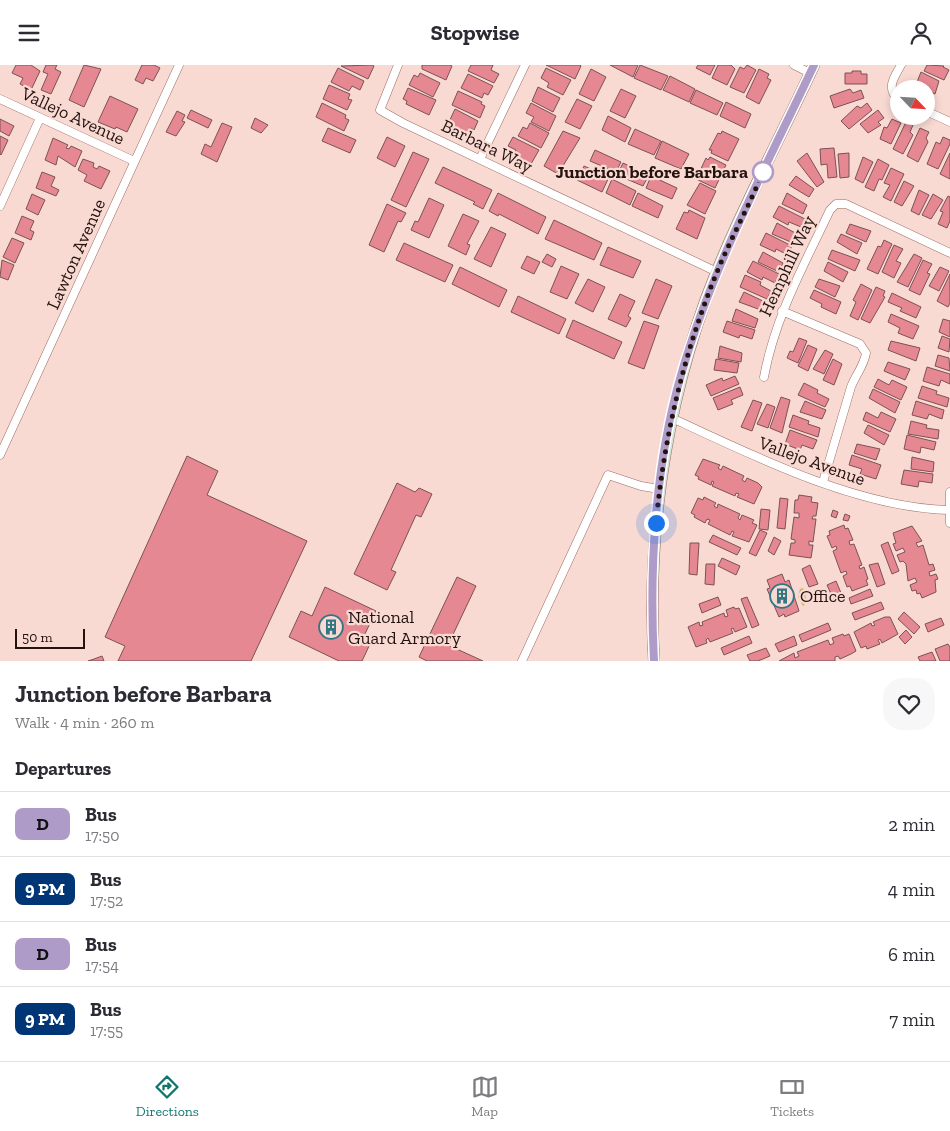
<!DOCTYPE html>
<meta charset="utf-8">
<style>
:root{--surface:#fff;--page:#f7f7f7;--text:#2b2b33;--muted:#7c7c81;--line:#e1e1e2;--accent:#0f766e}
body{margin:0;font-family:"Zilla Slab",serif;background:var(--page);color:var(--text);height:100vh;display:flex;flex-direction:column;font-size:19px;white-space:nowrap}
*{box-sizing:border-box;margin:0}
p{font-size:16px;color:var(--muted)}
.icon{flex:none;width:28px;height:28px;fill:none;stroke:currentColor;stroke-width:2;stroke-linecap:round;stroke-linejoin:round}
.map{position:relative;height:596px;overflow:hidden}
.side{display:flex;flex-direction:column;background:var(--surface);flex:1}
.side>*{flex:none}
.badge{padding:0 10px;border-radius:8px;font-size:18px;line-height:32px}
.needle{width:32px;rotate:115deg}
.controls{position:absolute;left:890px;top:15px;display:grid;gap:10px}
.controls a{display:grid;place-items:center;width:45px;height:45px;border-radius:50%;background:var(--surface);box-shadow:0 2px 8px #0003;font-size:25px}
.scale{position:absolute;left:15px;bottom:12px;width:70px;box-sizing:border-box;padding-left:5px;border:2px solid #23120e;border-top:0;font-size:14px;line-height:18px;white-space:nowrap;color:#23120e;-webkit-text-stroke:4px #f9dad3;paint-order:stroke}
.you{position:absolute;width:25px;height:25px;margin:-12px;border:4px solid #fff;border-radius:50%;background:#1a73e8;box-shadow:0 0 0 8px #1a73e833}
.map>.badge{position:absolute;translate:-50% -50%;box-shadow:0 0 0 2px #fff}
h2{padding:0 15px;font-size:19px;line-height:45px}
.round{display:grid;place-items:center;flex:none;width:52px;height:52px;border-radius:20px;background:var(--page)}
.overview{display:flex;align-items:center;justify-content:space-between;height:85px;padding:0 15px}
h1{font-size:24px;font-weight:700;line-height:38px}
ul{padding:0;list-style:none}
li{display:flex;align-items:center;gap:15px;height:65px;padding:0 15px;border-top:1px solid var(--line)}
li div{flex:1}
li b{display:block;font-size:19px}
li em{font-style:normal}
li .badge{min-width:55px;font-weight:700;text-align:center}
header{display:flex;justify-content:space-between;align-items:center;height:65px;padding:0 15px;background:var(--surface);font-size:22px;font-weight:700}
.tabs{display:flex;justify-content:space-around;align-items:center;height:70px;border-top:1px solid var(--line);background:var(--surface);font-size:14px;color:var(--muted)}
.tabs a{display:grid;justify-items:center;gap:2px}
.tabs .selected{color:var(--accent)}
.map>svg:first-child{display:block}
</style>
<header><svg class="icon" aria-label="menu" viewBox="0 0 24 24"><path d="M4 6h16M4 12h16M4 18h16"/></svg>Stopwise<svg class="icon" aria-label="person" viewBox="0 0 24 24"><circle cx="12" cy="8" r="4"/><path d="M4 21q1-7 8-7t8 7"/></svg></header>
<div class="map">
<svg width="950" height="596" viewBox="0 0 950 596">
<rect width="100%" height="100%" fill="#f9dad3"/>
<path fill="#cfb55a" d="M803,523L807,529L805,531L808,536L803,541L798,532L800,524Z"/>
<path fill="#e68892" stroke="#7d5155" d="M16,0H31L40,6L31,25L20,19L23,13L12,8Z
M46,0H57L55,4L61,7L51,29L41,25L48,9L43,7Z
M84,0L101,4L84,42L69,35Z
M142,0H154L160,3L153,16L146,13L143,19L135,15Z
M372,0L374,1L368,14L341,1Z
M422,0H450L452,1L446,15L422,4Z
M471,0H493L491,5L499,9L494,18L468,6Z
M546,0H580L581,1L575,14Z
M610,0H638L633,12Z
M640,0L668,11L661,25L634,13Z
M698,0H715L710,10L696,3Z
M718,0H731L735,4L727,20L712,13Z
M747,0L756,5L744,28L730,22L740,2L744,4Z
M927,0L944,1L943,2L949,5L944,15L924,6Z
M338,3L364,16L360,25L352,21L349,26L331,17Z
M546,3L571,15L563,30L547,22L549,18L541,13Z
M591,4L606,12L594,36L579,29Z
M759,4L769,9L767,13L771,15L759,39L746,32Z
M852,6H861V9H867V19H845V8H852Z
M921,7L939,16L935,29L922,23L923,20L917,17Z
M420,8L440,18L433,32L409,20L414,10L418,12Z
M468,9L493,21L488,30L484,28L482,33L461,23Z
M670,11L695,24L689,37L663,25Z
M329,20L350,29L348,34L352,35L347,45L323,34Z
M538,22L560,33L553,47L532,36Z
M408,23L436,35L429,50L406,39L407,36L403,34Z
M621,24L636,31L625,53L610,46Z
M850,24L853,28L861,25L864,33L834,43L830,31Z
M696,25L723,38L717,50L690,38Z
M458,26L482,37L481,39L485,41L480,53L452,40Z
M110,31L138,44L127,67L116,62L115,64L98,57Z
M577,34L592,41L580,64L565,57Z
M726,37L751,49L745,63L720,51Z
M322,38L346,50L345,53L349,55L344,66L316,52Z
M531,38L556,51L549,66L531,57L534,52L526,48Z
M867,38L872,45L849,64L841,56L857,41L861,43Z
M455,44L478,56L474,65L470,63L467,68L448,59Z
M191,45L212,55L208,63L187,53Z
M878,45L884,53L878,57L881,60L868,68L860,59Z
M177,46L185,50L182,56L185,57L176,71L166,67Z
M608,51L631,63L625,77L602,65Z
M255,53L268,60L261,68L251,63Z
M0,54L14,61L9,71L0,66Z
M892,54L901,58L891,79L880,74L884,62L887,63Z
M906,57L913,60L910,67L913,70L903,89L893,84Z
M222,58L232,62L217,97L201,89L205,79L211,82Z
M530,58L549,68L541,83L518,71L523,62L527,64Z
M328,63L356,75L350,88L322,76Z
M920,63L929,67L926,73L928,77L918,97L907,91Z
M635,64L661,76L654,90L628,79Z
M563,66L580,73L558,109L544,101Z
M722,66L739,74L728,96L711,88L712,85H709L718,68L721,69Z
M0,71L8,75L1,90L0,89Z
M387,72L405,81L395,102L377,93Z
M513,72L539,85L531,99L513,90L516,85L508,81Z
M943,72L950,75V79L938,104L927,99L936,77L940,79Z
M53,73L68,80L66,83L69,84L71,81L82,86L75,102L58,91L56,100L45,95Z
M662,76L689,89L681,104L655,93Z
M834,83L837,112L828,113L827,99L821,100L820,84Z
M595,85L621,97L616,107L590,96Z
M413,87L429,94L406,142L391,135Z
M807,88L824,117L817,122L797,96Z
M849,88V112L840,113L838,89Z
M950,88V114L940,109Z
M710,92L726,100L715,123L696,114L706,93L708,95Z
M863,92L873,97L863,118L855,114Z
M83,94L94,98L93,102L97,104L99,101L110,106L101,124L84,116L87,110L78,105Z
M878,94L889,100L882,115L879,114L874,126L865,122Z
M623,98L649,110L643,121L617,110Z
M584,101L609,112L602,127L577,115Z
M443,102L492,125L483,144L473,139L475,137L435,118Z
M891,103L904,109L891,136L883,132L890,120L884,118Z
M42,107L55,112L51,121L59,125L56,131L36,123Z
M651,111L677,123L672,134L646,123Z
M796,111L814,124L809,132L789,120Z
M612,114L636,126L630,140L606,128Z
M904,116L914,121L902,141L894,137Z
M700,118L716,126L705,149L687,140Z
M919,125L929,130L919,150L911,146Z
M498,128L546,152L538,169L499,149L498,151L489,146Z
M638,128L663,141L658,153L632,141Z
M787,128L807,140L803,149L782,139Z
M32,129L45,135L38,150L26,144Z
M933,129L943,135L931,154L922,150Z
M948,131L950,132V156L947,163L938,159L943,147L940,146Z
M429,133L444,140L429,173L411,165L415,156L418,157Z
M387,139L406,148L401,157L398,156L384,187L369,180Z
M779,141L805,154L801,162L789,157L788,160L773,152Z
M689,145L705,153L697,174L676,164L684,147L688,148Z
M463,149L479,156L467,179L470,180L466,190L448,181Z
M22,151L34,156L30,165L34,167L31,175L15,168Z
M554,155L602,178L594,195L545,174Z
M777,158L797,169L793,178L772,169Z
M850,159L871,166L866,177L846,168Z
M491,162L506,169L491,202L474,194Z
M766,168L792,181L788,190L776,184L775,187L760,180Z
M841,169L862,178L857,189L837,177Z
M12,173L24,178L15,198L3,192Z
M884,175L892,179L878,209L867,204L878,181L881,182Z
M404,178L453,200L445,217L396,195Z
M894,180L903,184L896,196L901,198L894,213L882,207Z
M608,182L641,196L633,213L600,200Z
M832,185L860,195L855,206L828,194Z
M763,187L783,198L779,207L758,197Z
M547,189L556,194L552,202L542,197Z
M914,189L922,193L908,222L897,217Z
M527,191L540,197L534,209L521,203Z
M2,195L14,200L8,215L0,212Z
M923,195L932,199L927,208L930,209L920,230L909,225Z
M753,196L779,209L775,218L763,212L762,215L747,207Z
M828,197L848,207L843,217L824,206Z
M561,201L579,209L567,234L550,227Z
M460,202L507,225L499,242L452,219Z
M940,202L949,206L939,226L929,221Z
M950,209V238L948,242L937,236Z
M745,210L761,217L760,220L771,226L767,234L740,222Z
M588,214L605,222L593,247L575,238Z
M656,214L672,221L658,254L642,248Z
M819,214L840,221L835,232L815,222Z
M861,219L872,225L858,255L850,251L856,237L853,235Z
M876,222L885,226L883,231L885,232L870,258L861,254Z
M814,225L841,237L836,249L821,242L822,239L810,233Z
M744,227L765,237L761,245L739,237Z
M892,228L921,242L916,253L900,246L902,243L888,237Z
M620,229L635,236L628,251L631,253L626,262L608,254Z
M518,231L566,254L559,269L511,247Z
M736,244L758,254L755,263L732,256Z
M891,249L919,261L913,274L898,268L900,263L888,257Z
M943,254L950,256V272L939,267Z
M573,255L622,277L614,294L566,272Z
M644,256L659,261L644,304L628,298Z
M727,256L755,265L752,274L740,270L739,273L723,267Z
M942,271L950,274L949,287L938,283Z
M799,273L807,276L798,298L787,293L790,286L793,287Z
M891,276L920,283L916,296L888,285Z
M808,280L817,284L808,306L798,301Z
M720,281L742,288L741,297L718,293Z
M825,285L833,289L824,309L813,304Z
M938,290L949,293L950,306L935,301Z
M716,294L739,298L737,308L714,305Z
M833,294L842,299L834,320L823,315Z
M888,297L910,304L905,315L884,306Z
M927,302L950,309V319L941,315L939,321L923,316Z
M735,311L739,319L711,331L706,320L722,313L723,316Z
M878,314L889,320L892,315L907,322L901,335L874,322Z
M804,318L818,325L817,328L829,334L825,342L798,330Z
M922,321L937,326L936,329L949,333L947,342L918,333Z
M740,322L743,330L731,335L733,339L718,345L713,333Z
M873,324L900,337L895,348L869,333Z
M781,332L790,335L782,368L770,363Z
M753,335L762,338L752,366L741,362Z
M805,336L826,345L822,354L800,347Z
M916,336L944,345L942,354L929,349L927,354L912,350Z
M767,339L775,342L768,363L757,359Z
M866,347L878,353L881,347L896,354L890,367L863,355Z
M793,350L809,356L808,359L820,363L818,372L789,362Z
M911,356L927,360L926,363L939,365L938,374L908,369Z
M868,360L889,370L884,380L864,368Z
M790,365L817,375L813,384L802,380L800,385L785,379Z
M907,370L936,377L934,385L921,382L920,388L904,384Z
M857,379L880,384L876,395L854,388Z
M852,390L881,400L876,414L860,409L862,404L849,400Z
M187,391L218,406L207,430L307,476L251,596H118L125,581L105,572Z
M912,392L934,397L933,407L911,404Z
M703,394L720,400L718,403L721,405L723,401L744,411L742,415L745,417L747,413L758,418L762,422L754,439L737,432L739,429L736,428L735,431L712,421L714,417L712,416L711,420L698,414L699,412L695,410Z
M904,405L933,409L932,418L919,416L918,422L901,419Z
M397,418L415,427L419,423L432,429L421,452L416,450L391,505L396,507L387,525L354,509Z
M799,430L812,432L811,437L818,438L816,451H813L812,454H816L813,477L809,476V480H813L811,493L789,490L791,478H795V475L791,474L794,452L799,453V448H794L795,435H798Z
M704,432L716,438L714,441L717,443L718,439L740,449L738,453L740,455L742,450L754,455L752,458L757,460L749,477L732,471L734,467L732,466L730,470L708,459L710,455L707,454L705,458L694,452L695,450L691,448L698,433L703,435Z
M780,433L788,434L785,464L777,463Z
M761,444L770,445L768,465L759,464Z
M833,445L838,447L836,453L831,451Z
M845,449L850,451L848,456L843,455Z
M844,460L845,464L848,463L853,475L849,476L850,480L854,479L862,500L859,501L860,504L864,502L868,514L866,515L868,520L852,526L850,521L847,522L843,511L847,509L846,506L841,508L833,486L837,484L836,481L832,483L827,471L830,470L829,466Z
M912,461L922,476L916,478L918,482L923,480L929,500L933,499L935,505L929,507L930,511L936,509L938,514L935,515L936,527L922,533L920,528L917,529L916,525L912,526L910,520L917,517L915,513L908,516L906,499L903,496L900,497L897,490L905,487L903,483L896,486L893,479L896,478L893,468Z
M760,465L767,468L756,491L749,488Z
M713,470L741,483L737,490L709,477Z
M774,472L781,476L774,490L768,486Z
M888,477L899,506L892,509L881,480Z
M690,478H699L697,510L689,509Z
M722,493L740,501L736,510L718,501Z
M878,498L885,519L877,522L869,500Z
M706,499H715L714,520L705,519Z
M810,500L818,519L809,522L802,504Z
M782,509L785,517L789,515L799,546L785,552L784,549L779,552L767,524L770,523L767,515Z
M457,512L476,521L448,580L483,596H427L419,592Z
M836,516L844,535L835,538L827,520Z
M325,522L376,546L362,575L370,579L362,596H339L289,572L301,546L312,551Z
M870,524L873,531L851,539L849,533Z
M718,532L721,540L702,548L699,539Z
M747,532L759,560L752,563L741,534Z
M881,537L884,544L855,555L852,548Z
M734,542L735,544L739,543L747,562L735,567L733,563L731,564L733,568L710,577L708,573L706,575L707,578L696,582L688,562L699,557L700,561L703,560L702,557L724,548L725,552L728,551L726,545Z
M904,547L920,562L914,569L898,554Z
M885,552H890L898,569L882,578L880,574L878,575L880,579L867,584L866,581L861,583L854,567L871,558L872,561L875,560L873,557Z
M941,553L944,560L928,567L925,559Z
M828,558L831,565L802,577L799,570Z
M906,565L912,572L905,579L899,572Z
M843,569L844,571L849,569L856,586L851,589L840,594L838,591L835,592V596H779L794,588L795,593L799,591L797,587L828,575L830,580L834,578L832,573Z
M749,571L752,578L724,590L721,583Z
M794,571L797,580L779,587L775,579Z
M948,579L950,582V596H940L935,584Z
M766,583L770,591L758,596H750L747,590Z
M932,587L936,596H920L918,592Z
M102,591L104,596H88L94,594Z"/>
<g fill="none" stroke-linecap="round" stroke-linejoin="round">
<g stroke="#9b6e64" stroke-width="9">
<path id="minor" d="M398,0L380,45L403,58L717,207
M794,0L810,8
M0,34L134,96
M899,36C886,23 893,14 901,0
M926,46L950,57
M480,94L525,0
M0,141L40,53
M782,246L860,279L866,288C864,301 856,309 851,322L823,417
M764,312C775,252 804,200 830,145L836,139H846L950,188
M672,353C753,391 859,443 949,445
M0,390L179,0
M950,427V458
M522,596L608,410L641,421L659,424"/>
</g>
<g stroke="#9b6e64" stroke-width="12">
<path id="secondary" d="M654,596C647,473 664,351 706,234C736,154 778,78 814,0"/>
</g>
<use href="#minor" stroke="#fff" stroke-width="8"/>
<use href="#secondary" stroke="#d1e6d8" stroke-width="11"/>
</g>
<g fill="none" stroke-linecap="round" stroke-linejoin="round">
<g stroke="#fff" stroke-width="11">
<path id="line" d="M654,596C649,503 655,400 681,310C712,202 766,102 814,0"/>
</g>
<use href="#line" stroke="#af9bc8" stroke-width="8"/>
<path stroke="#23120e" stroke-width="5" stroke-dasharray="0 9" d="M656,458C664,372 684,287 717,207C731,173 749,141 763,107"/>
</g>
<defs>
<g id="building-ring" transform="scale(1.25)"><circle r="9.5" fill="#f9dad3" stroke="#317684" stroke-width="1.5"/><path d="M-4-6H4V6H1V3H-1V6H-4ZM-2.5-4.3h1.7v1.8h-1.7ZM.8-4.3h1.7v1.8H.8ZM-2.5-1h1.7V.8h-1.7ZM.8-1h1.7V.8H.8Z" fill="#317684"/></g>
</defs>
<g fill-rule="evenodd">
<use href="#building-ring" x="782" y="531"/>
<use href="#building-ring" x="331" y="562"/>
</g>
<circle fill="#fff" stroke="#af9bc8" stroke-width="2.5" cx="763" cy="107" r="10"/>
<g text-anchor="middle" dominant-baseline="central" stroke-width="4.5" stroke-linejoin="round" paint-order="stroke">
<g font-size="18" fill="#23120e" stroke="#f9dad3">
<text transform="translate(73 51) rotate(25)">Vallejo Avenue</text>
<text transform="translate(487 81) rotate(26)">Barbara Way</text>
<text transform="translate(76 189) rotate(-66)">Lawton Avenue</text>
<text transform="translate(787 201) rotate(-65)">Hemphill Way</text>
<text transform="translate(812 396) rotate(20)">Vallejo Avenue</text>
</g>
<g font-size="18" font-weight="bold" fill="#23120e" stroke="#f9dad3" text-anchor="end">
<text x="748" y="107">Junction before Barbara</text>
</g>
<g font-size="18" fill="#23120e" stroke="#f9dad3" text-anchor="start">
<text x="800" y="531">Office</text>
<text x="348" y="552">National<tspan x="348" dy="21">Guard Armory</tspan></text>
</g>
</g>
</svg>
<div class="controls">
<a><svg class="needle" viewBox="-14 -14 28 28"><path d="M0-13l5 13h-10z" fill="#e53935"/><path d="M0 13l5-13h-10z" fill="#7c7c81"/></svg></a>
</div>
<div class="scale">50 m</div>
<div class="you" style="left:656px;top:458px"></div>
</div>
<section class="side">
<div class="overview"><div><h1>Junction before Barbara</h1><p>Walk · 4 min · 260 m</p></div><a class="round"><svg class="icon" aria-label="heart" viewBox="0 0 24 24"><path d="M12 20l-8-8c-3-5 5-10 8-4 3-6 11-1 8 4z"/></svg></a></div>
<h2>Departures</h2>
<ul>
<li><span class="badge" style="background:#af9bc8;color:#111">D</span><div><b>Bus</b><p>17:50</p></div><em>2 min</em></li>
<li><span class="badge" style="background:#003676;color:#fff">9 PM</span><div><b>Bus</b><p>17:52</p></div><em>4 min</em></li>
<li><span class="badge" style="background:#af9bc8;color:#111">D</span><div><b>Bus</b><p>17:54</p></div><em>6 min</em></li>
<li><span class="badge" style="background:#003676;color:#fff">9 PM</span><div><b>Bus</b><p>17:55</p></div><em>7 min</em></li>
</ul>
</section>
<nav class="tabs">
<a class="selected"><svg class="icon" aria-label="directions" viewBox="0 0 24 24"><path d="M12 3l9 9-9 9-9-9zM9 14v-3h6M13 9l2 2-2 2"/></svg>Directions</a>
<a><svg class="icon" aria-label="map" viewBox="0 0 24 24"><path d="M3 6l6-2 6 2 6-2v14l-6 2-6-2-6 2zM9 4v14M15 6v14"/></svg>Map</a>
<a><svg class="icon" aria-label="tickets" viewBox="0 0 24 24"><path d="M3 7h18v10H3zM15 7v10"/></svg>Tickets</a>
</nav>
